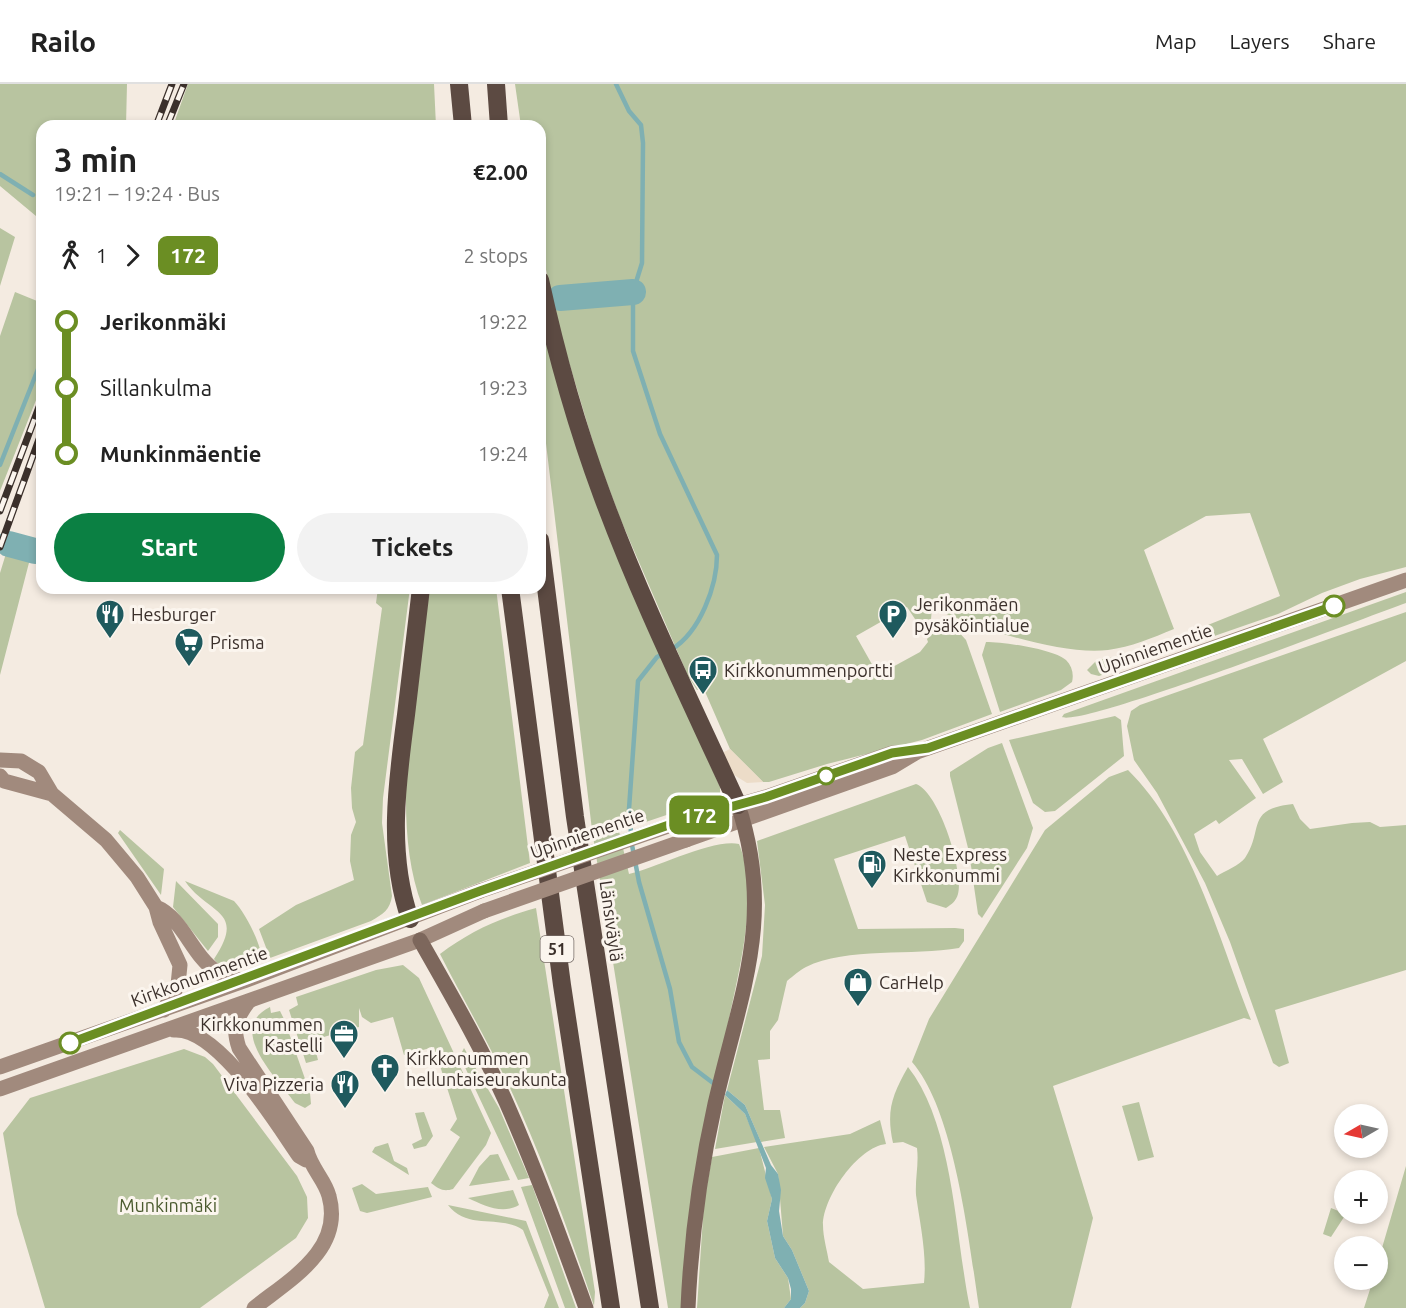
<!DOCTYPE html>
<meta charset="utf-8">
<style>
:root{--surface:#fff;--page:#f2f2f2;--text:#222;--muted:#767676;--line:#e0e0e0;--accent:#0b8043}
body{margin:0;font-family:Ubuntu,sans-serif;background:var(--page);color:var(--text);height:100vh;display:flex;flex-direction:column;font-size:22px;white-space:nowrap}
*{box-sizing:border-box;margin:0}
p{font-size:20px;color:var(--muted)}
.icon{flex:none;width:33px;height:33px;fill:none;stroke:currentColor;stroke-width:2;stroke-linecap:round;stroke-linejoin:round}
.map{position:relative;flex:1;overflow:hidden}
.drawer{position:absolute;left:36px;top:36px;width:510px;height:474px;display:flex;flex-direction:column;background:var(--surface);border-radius:18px;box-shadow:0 3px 9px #0003}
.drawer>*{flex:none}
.badge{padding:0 12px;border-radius:9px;font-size:21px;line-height:39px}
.needle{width:39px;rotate:261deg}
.fabs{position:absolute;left:1334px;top:1020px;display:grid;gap:12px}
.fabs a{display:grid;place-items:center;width:54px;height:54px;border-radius:50%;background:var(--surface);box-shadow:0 3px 9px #0003;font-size:30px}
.map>.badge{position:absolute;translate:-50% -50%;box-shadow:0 0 0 3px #fff}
.legs{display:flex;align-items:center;gap:9px;height:66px;padding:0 18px;font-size:20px}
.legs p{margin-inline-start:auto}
.overview{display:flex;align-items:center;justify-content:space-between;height:102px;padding:0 18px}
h1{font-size:33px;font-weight:700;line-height:45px}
.primary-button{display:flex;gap:12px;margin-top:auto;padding:12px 18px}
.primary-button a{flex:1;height:69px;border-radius:36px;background:var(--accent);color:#fff;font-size:24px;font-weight:700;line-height:69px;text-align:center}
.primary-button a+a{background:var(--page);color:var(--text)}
ul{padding:0 18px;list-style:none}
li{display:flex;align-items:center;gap:21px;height:66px;font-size:22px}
li i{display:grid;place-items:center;width:9px;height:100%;margin:0 8px;background:currentColor}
li i::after{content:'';width:15px;height:15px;margin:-8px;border:4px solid;border-radius:50%;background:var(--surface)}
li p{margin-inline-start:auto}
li:first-child i{background:linear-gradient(#0000 50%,currentColor 0)}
li:last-child i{background:linear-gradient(currentColor 50%,#0000 0)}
header{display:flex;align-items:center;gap:36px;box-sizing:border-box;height:84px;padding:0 30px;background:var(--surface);border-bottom:2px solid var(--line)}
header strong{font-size:28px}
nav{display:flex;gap:33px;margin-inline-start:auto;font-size:21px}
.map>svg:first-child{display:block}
</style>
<header>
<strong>Railo</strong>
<nav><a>Map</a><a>Layers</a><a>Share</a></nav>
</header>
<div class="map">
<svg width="1406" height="1224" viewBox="0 0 1406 1224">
<rect width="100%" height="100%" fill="#f4ebe1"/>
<path fill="#b8c4a0" d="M0,0H127L126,42H42V137L0,102Z
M188,0H434L436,42H173Z
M515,0H1406V483L1360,495L1322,509L1278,530L1099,592L1091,590L1087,586L1097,576L1138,569L1280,512L1250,429L1206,432L1144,466L1174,545C1152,554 1131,563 1108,566C1061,572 976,543 932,524L931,535L917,538L907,523L856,552L878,591L920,568L928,558L927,555L938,543L955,544L966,556L992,630L922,656L827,680L769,698H763L730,665L703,603L697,606L688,592L620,434L597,372L557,238L540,157V42H521Z
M0,144L15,153L0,202Z
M15,208L42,219V301L0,407V252Z
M540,221L631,502L720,703V713L619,747L629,790C655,784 715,754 739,760C763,817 732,908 723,967C709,1053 695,1138 681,1224H668L592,746L540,309Z
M8,463L31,471L0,591V489Z
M378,504H410L383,714L382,739L392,812C390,826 383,830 371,837L270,874L259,845L296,821L354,796L350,777L351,751L356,738L352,724L351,704L355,668L363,661L382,524L376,519Z
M427,504H496L530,779L422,821C388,734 417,596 427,504Z
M1406,508V519C1364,534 1082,643 1062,633L1064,630Z
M1406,528V577L1263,655L1283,698L1263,710L1242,675L1229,676L1256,714L1219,740L1216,736L1194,750L1200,768L1217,792C1225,787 1240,781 1245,774C1264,746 1245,725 1293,720L1300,735L1310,745L1352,739L1370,738L1380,743L1406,741V886L1275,926L1289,979L1279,983L1273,979L1230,858L1205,799L1157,709L1134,676L1127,642L1131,627L1140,621Z
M986,558C1004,558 1053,565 1066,576C1072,582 1074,590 1072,598L1061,606L1000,628L982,571Z
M1115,632L1121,636L1124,672L1055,727L1045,728L1033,719L1009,656Z
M1002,659L1033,744L1027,764L982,834L978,830L969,768L950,692V688L988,664Z
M1128,686C1191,748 1219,855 1251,936L1244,934L1053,1002L1093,1134L1071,1224H979C969,1158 955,1027 912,978L929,935L1045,746L1109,693Z
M916,700C939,708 964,787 958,810C956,817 952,820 946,824L927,818L905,752L834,775L858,845L955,844L964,845V857L959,864C914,872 846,863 806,883C800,886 793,892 787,897L778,936L770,947V975L758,976L764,1026H780L785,1054L761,1058L745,1021L727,1006L762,872L765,821L757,757Z
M120,746L164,785L161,811L118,749Z
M176,797L218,840V853L208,867L173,823Z
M185,797L234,817C245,828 263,863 262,878C246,884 226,892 214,875C247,825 208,831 185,797Z
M536,824L595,1208L594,1222C569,1148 543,1075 510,1004C488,958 463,915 440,870C470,847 500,834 536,824Z
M403,881L419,894L491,1049L486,1061L453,1105C443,1108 439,1105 431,1099L460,1053L450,1046L457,1035L434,963L404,971L393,933L371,939L362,933L359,924V943L313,956L318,976L306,979L289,926L298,921L296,913L376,886Z
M270,923L271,929L280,927L284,935L310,1009L311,1020L305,1024L295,1019C278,995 225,945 270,923Z
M464,964L499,1024L529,1094L518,1096L463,979L461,970Z
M184,965L205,973L213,980L297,1092L307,1113L308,1134L296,1154L200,1224H45L17,1130L3,1049L30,1014Z
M908,983C954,1041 955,1153 970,1224H800L805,1219L809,1207L792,1166L783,1152L778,1090L764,1063L850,1050L880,1036L886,1060C858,1063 823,1113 823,1141C823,1153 827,1166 829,1178L863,1205L924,1199C927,1170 920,1140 916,1111C915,1095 919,1080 917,1064L903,1058L893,1059C886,1027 892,1011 908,983Z
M725,1011L745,1030L757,1058L715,1065Z
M1139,1018L1154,1073L1138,1077L1122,1022Z
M424,1028L433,1052L426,1062L414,1065L412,1060L422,1055L415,1029Z
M388,1059L394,1077L407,1084L409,1091L372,1068L375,1063Z
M759,1064L772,1115L767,1137L769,1146L775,1174L788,1194L791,1215L784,1224H697L704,1118L712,1073Z
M498,1070L510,1096L469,1102L479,1083L490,1071Z
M1406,1082V1224H1364L1373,1196H1377V1181Z
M362,1100L376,1110L428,1103L432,1113L367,1129L360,1127L352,1104Z
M532,1101L576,1224H565L521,1103Z
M513,1106L519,1121C502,1131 483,1121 468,1114Z
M448,1121L526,1137L559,1224H544L549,1211L523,1146C500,1130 468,1147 448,1121Z
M1331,1124L1346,1130L1331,1153L1323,1150Z"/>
<path fill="#ecdcc8" d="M730,665L763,698L747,699L731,689L724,674V668Z"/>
<path fill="#7fb0b2" d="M727,1006L745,1021L771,1081L778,1090L781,1106L779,1127L783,1152L792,1166L809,1207L805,1219L800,1224H784L791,1215V1205L788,1194L775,1174L769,1146L767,1137L772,1115L765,1094L766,1084L745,1030L725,1011Z"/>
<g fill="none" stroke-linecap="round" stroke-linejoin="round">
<path stroke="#7fb0b2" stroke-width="4.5" d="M616,0L629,27L641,41L643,59L642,179L633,208V267L660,350L717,471C717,502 700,548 672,565
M0,90L33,111
M0,381L42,275
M665,569L657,573L638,597L629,725L632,761L639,798L670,905L679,958L692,983L717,1002"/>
<path stroke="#7fb0b2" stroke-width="26" d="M560,214L633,208
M9,460L35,467"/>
<path stroke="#a18a7d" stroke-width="15" d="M0,676L21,677L39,688L52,710L106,756L137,793L156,823L160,838L180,881L178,901L164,926
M0,692L4,697L52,710
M683,737L766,713L892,669L914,668
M686,756L892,683L917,668L1406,496
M156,823C183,834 192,872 217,888C224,893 235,894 244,897
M249,917C236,934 232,943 239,964L307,1067C311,1084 325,1096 329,1112C344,1166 289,1196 254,1224
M174,946C218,943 276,1039 299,1072L306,1076
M0,983L244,897L480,807
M0,1005L420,856L484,827"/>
<path stroke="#7d675c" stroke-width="15" d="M420,856C450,909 481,962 506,1018C536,1086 561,1155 586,1224
M688,1224C691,1155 700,1087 715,1020C740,910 776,834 738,721"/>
<path stroke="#5c4a42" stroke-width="18" d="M459,0L463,42
M496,0L499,42
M540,196C556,269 576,341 602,411C641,517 691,618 738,721
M540,456L575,733L650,1224
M510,504L562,901L611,1224
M410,835C387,770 397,698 406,631C411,589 416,546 421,504"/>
<g stroke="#3b302b" stroke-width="7">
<path id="rail" d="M156,42L172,0
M167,42L184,0
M0,427L42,315
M0,463L42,347"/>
</g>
<use href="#rail" stroke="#fbf5ee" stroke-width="4.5" stroke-dasharray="14" stroke-linecap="butt"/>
<path stroke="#a18a7d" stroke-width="15" d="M480,807L683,737
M484,827L686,756"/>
</g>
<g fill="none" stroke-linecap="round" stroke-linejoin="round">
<g stroke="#fff" stroke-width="14">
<path id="line-1" d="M70,959L480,807L683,736L766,713L892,669L928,664L1334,522"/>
</g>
<use href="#line-1" stroke="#6b8e23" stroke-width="9"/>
</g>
<defs>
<g id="restaurant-pin" transform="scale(1.5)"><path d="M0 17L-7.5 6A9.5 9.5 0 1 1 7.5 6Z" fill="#1f5a5e" stroke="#fbf5ee"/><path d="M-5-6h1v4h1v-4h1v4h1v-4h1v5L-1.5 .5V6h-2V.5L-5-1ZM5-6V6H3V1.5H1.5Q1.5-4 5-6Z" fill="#fff"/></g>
<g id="parking-pin" transform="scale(1.5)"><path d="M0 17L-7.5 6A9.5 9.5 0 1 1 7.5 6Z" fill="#1f5a5e" stroke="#fbf5ee"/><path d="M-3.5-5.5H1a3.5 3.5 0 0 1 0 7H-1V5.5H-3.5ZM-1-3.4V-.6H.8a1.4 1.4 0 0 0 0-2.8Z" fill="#fff"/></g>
<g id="supermarket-pin" transform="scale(1.5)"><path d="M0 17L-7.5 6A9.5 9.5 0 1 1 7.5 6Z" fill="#1f5a5e" stroke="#fbf5ee"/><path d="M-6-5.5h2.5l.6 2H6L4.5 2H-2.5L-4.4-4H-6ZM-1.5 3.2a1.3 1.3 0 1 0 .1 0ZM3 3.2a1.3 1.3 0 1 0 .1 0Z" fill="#fff"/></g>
<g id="bus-pin" transform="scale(1.5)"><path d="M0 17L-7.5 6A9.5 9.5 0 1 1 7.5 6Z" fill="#1f5a5e" stroke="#fbf5ee"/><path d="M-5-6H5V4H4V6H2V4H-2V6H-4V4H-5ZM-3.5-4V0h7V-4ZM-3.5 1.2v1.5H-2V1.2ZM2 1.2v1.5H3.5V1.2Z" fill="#fff"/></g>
<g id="fuel-pin" transform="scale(1.5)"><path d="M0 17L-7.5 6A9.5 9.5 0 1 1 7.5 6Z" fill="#1f5a5e" stroke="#fbf5ee"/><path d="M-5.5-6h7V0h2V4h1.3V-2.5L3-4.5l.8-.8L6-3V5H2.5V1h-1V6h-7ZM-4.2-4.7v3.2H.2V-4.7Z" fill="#fff"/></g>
<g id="shop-pin" transform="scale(1.5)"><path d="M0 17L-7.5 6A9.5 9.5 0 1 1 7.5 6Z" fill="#1f5a5e" stroke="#fbf5ee"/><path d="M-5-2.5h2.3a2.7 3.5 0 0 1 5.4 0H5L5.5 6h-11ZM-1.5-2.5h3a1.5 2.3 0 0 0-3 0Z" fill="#fff"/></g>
<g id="office-pin" transform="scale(1.5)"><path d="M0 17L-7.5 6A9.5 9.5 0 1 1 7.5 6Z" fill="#1f5a5e" stroke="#fbf5ee"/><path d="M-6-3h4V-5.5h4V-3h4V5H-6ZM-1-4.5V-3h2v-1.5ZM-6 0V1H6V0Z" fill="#fff"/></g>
<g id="church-pin" transform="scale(1.5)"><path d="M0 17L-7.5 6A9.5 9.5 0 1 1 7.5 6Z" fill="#1f5a5e" stroke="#fbf5ee"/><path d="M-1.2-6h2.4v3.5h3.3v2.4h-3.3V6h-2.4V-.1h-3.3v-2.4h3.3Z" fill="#fff"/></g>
</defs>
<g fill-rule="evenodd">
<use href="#restaurant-pin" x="110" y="530"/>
<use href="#parking-pin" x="893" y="530"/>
<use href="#supermarket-pin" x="189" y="558"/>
<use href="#bus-pin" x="703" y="586"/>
<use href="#fuel-pin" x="872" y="780"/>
<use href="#shop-pin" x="858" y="898"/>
<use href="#office-pin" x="344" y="950"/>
<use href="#church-pin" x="385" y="984"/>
<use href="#restaurant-pin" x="345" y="1000"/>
</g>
<g fill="#fff" stroke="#6b8e23" stroke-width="3">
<circle cx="1334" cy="522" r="10"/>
<circle cx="826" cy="692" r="8"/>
<circle cx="70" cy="959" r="10"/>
</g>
<g text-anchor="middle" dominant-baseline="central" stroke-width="6" stroke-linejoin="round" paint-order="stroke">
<rect fill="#fbf5ee" stroke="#756b66" stroke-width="1.5" x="540.5" y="852" width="33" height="26" rx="4.5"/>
<g font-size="16" font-weight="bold" fill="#3b302b">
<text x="557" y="865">51</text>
</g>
<g font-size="18" fill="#3b302b" stroke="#fbf5ee" text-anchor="start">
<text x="914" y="520">Jerikonmäen<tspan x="914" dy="21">pysäköintialue</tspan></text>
<text x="131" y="530">Hesburger</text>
<text x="210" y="558">Prisma</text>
<text x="724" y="586">Kirkkonummenportti</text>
<text x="893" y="770">Neste Express<tspan x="893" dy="21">Kirkkonummi</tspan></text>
<text x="879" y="898">CarHelp</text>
<text x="323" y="940" text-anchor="end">Kirkkonummen<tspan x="323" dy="21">Kastelli</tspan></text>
<text x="406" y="974">Kirkkonummen<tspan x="406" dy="21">helluntaiseurakunta</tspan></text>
<text x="324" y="1000" text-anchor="end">Viva Pizzeria</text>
</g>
<g font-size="18" fill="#3b302b" stroke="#fbf5ee">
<text transform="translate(1155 564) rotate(-19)">Upinniementie</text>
<text transform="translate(587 749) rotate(-19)">Upinniementie</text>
<text transform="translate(612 837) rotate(82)">Länsiväylä</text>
<text transform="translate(199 892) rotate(-20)">Kirkkonummentie</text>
</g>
<g font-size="18" fill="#4a5a2e" stroke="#fbf5ee">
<text x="168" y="1121">Munkinmäki</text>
</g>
</g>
</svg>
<div class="fabs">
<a><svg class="needle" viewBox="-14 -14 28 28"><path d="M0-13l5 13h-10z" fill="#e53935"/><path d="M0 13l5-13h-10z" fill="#767676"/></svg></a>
<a>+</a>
<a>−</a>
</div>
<b class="badge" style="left:699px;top:731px;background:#6b8e23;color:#fff">172</b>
<section class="drawer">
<div class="overview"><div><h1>3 min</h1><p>19:21 – 19:24 · Bus</p></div><b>€2.00</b></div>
<div class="legs"><svg class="icon" aria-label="walk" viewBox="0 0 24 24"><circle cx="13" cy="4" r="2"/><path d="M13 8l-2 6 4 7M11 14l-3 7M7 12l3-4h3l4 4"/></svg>1<svg class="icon" aria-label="forward" viewBox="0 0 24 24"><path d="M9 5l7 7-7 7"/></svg><b class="badge" style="background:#6b8e23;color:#fff">172</b><p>2 stops</p></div>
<ul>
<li><i style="color:#6b8e23"></i><b>Jerikonmäki</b><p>19:22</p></li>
<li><i style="color:#6b8e23"></i><span>Sillankulma</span><p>19:23</p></li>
<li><i style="color:#6b8e23"></i><b>Munkinmäentie</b><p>19:24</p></li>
</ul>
<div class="primary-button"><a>Start</a><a>Tickets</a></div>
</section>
</div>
